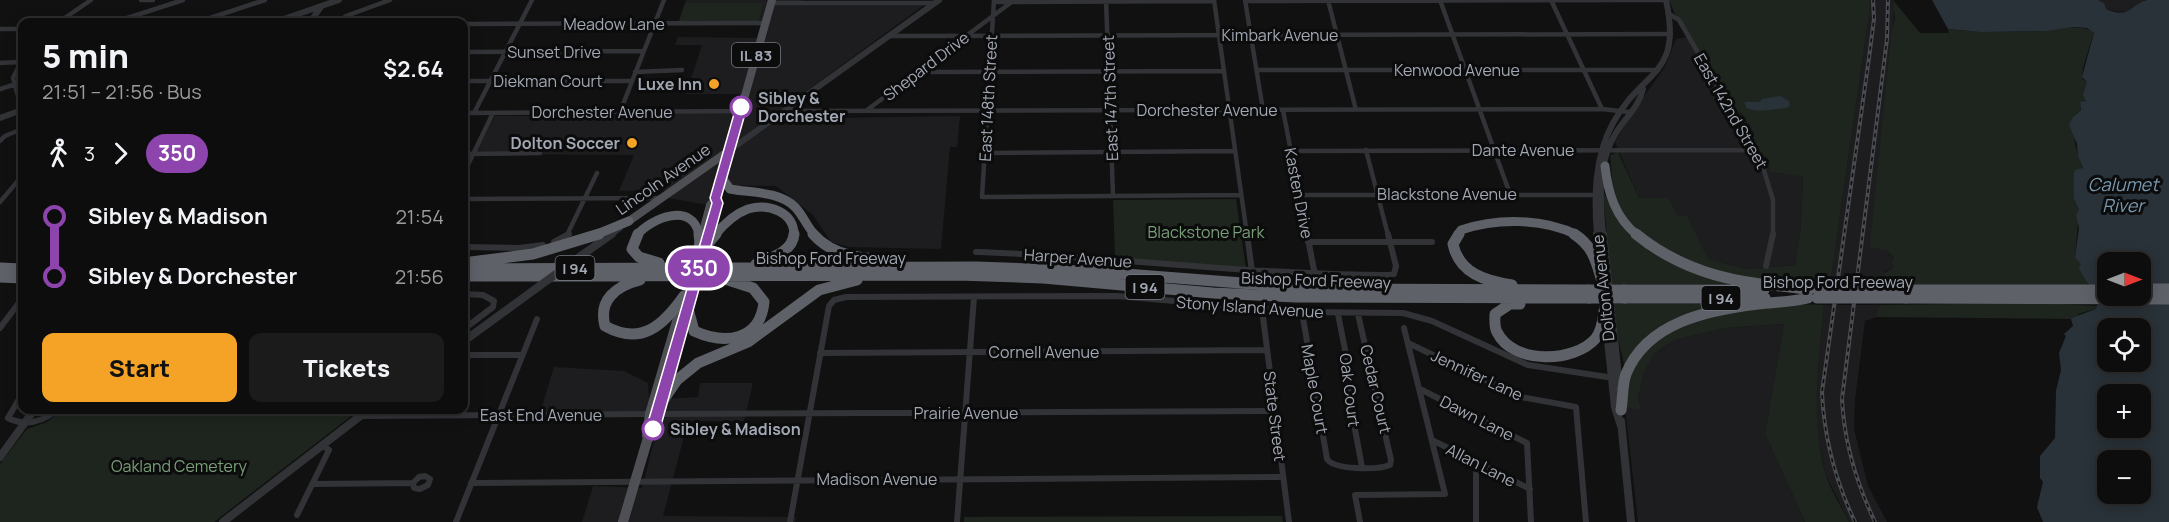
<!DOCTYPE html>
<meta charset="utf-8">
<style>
:root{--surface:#0d0d0e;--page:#1b1b1c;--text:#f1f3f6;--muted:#9a9c9e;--line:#2d2d2e;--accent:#f4a327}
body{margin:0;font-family:Manrope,sans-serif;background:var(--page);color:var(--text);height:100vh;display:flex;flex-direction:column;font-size:22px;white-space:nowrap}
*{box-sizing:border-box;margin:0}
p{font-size:20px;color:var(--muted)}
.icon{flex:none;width:33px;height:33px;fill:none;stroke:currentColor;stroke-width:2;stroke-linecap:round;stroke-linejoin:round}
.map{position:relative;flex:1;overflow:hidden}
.panel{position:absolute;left:18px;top:18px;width:450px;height:396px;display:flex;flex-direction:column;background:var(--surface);border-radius:12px;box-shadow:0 3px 15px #0003,0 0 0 2px var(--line)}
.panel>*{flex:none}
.badge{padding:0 12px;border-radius:20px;font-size:21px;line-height:39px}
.needle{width:39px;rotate:90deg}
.fabs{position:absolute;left:2097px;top:252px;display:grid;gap:12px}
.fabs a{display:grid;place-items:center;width:54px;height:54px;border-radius:12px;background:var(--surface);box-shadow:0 3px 15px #0003,0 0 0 2px var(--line);font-size:30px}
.map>.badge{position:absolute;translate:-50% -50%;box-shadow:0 0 0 3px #fff}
.legs{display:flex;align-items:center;gap:9px;height:66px;padding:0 24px;font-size:20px}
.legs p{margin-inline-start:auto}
.head{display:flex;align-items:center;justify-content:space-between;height:102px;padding:0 24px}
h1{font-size:33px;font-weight:800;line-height:45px}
.action{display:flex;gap:12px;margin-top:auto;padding:12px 24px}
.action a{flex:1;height:69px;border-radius:12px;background:var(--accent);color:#111;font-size:24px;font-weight:800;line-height:69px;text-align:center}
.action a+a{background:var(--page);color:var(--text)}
ul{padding:0 24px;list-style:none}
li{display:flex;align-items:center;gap:21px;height:60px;font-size:22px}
li i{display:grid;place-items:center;width:9px;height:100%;margin:0 8px;background:currentColor}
li i::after{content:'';width:15px;height:15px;margin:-8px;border:4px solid;border-radius:50%;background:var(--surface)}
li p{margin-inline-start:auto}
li:first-child i{background:linear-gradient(#0000 50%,currentColor 0)}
li:last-child i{background:linear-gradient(currentColor 50%,#0000 0)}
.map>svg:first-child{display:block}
</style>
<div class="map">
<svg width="2169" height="522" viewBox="0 0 2169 522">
<rect width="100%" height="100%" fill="#111112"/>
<path fill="#1d1d1f" d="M686,0H802V3L924,5L768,119L960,116L957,147H950L941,249L849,247L831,242L813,215L776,186L713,185L708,205L668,198L667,190L619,191L634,155L475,154L495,116H621L624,110L736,109L740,94H686L702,45H675L678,37L757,38L762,22L759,21L764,4L685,3Z
M1869,0H1893L1895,8L1885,106L1886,250L1895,260L1894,267L1886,271L1882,278L1884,285H1830L1869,14Z
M2098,0H2146L2131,11L2120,12L2106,9Z
M1687,37L1754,133L1770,168L1775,173L1803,175L1801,226L1795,265L1746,269L1707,259L1687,216H1678L1669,198H1639L1615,142L1630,116L1665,67L1676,39Z
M1824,305H1880L1876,317L1865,321L1855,400L1854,429L1868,486L1887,522H1849L1825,473L1815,422L1816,388Z
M1784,324L1765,434L1805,522H1638L1625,407L1638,400L1643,374L1655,353L1674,340L1725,328Z
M554,367L624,371L648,383L649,400L698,397L700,383H753L744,421H688L663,516L796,517L795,522H582L593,486L642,488L661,413H540Z"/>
<path fill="#1d251e" d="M1669,0H1869V14L1830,285L1752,281L1680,260L1630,225L1614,203L1610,155L1618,152L1639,198H1669L1678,216H1687L1708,259L1746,269L1795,265L1801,226L1803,176L1771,172L1766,157C1758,155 1752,143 1751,135L1754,133L1741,113L1734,111L1680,19L1675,14Z
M1893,0L1920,33H1949L1948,29C1979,33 2011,32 2043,31C2060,30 2078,23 2094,32L2083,68L2082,79L2087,82L2086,101L2080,103L2081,109L2073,117C2072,134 2076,152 2083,168L2074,173V199L2079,210L2075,258L2081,264L2089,285H1884L1883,274L1894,267L1892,263L1894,258L1886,250L1873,248L1870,245L1891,36L1895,18Z
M685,3H764L759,21H679Z
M1603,191L1613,212L1639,240L1735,284H1611Z
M1236,199L1246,269L1115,258L1113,200Z
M2040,303L2098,306L2096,309L2081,313L2071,319L1876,317L1880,305Z
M1614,304H1731L1681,318L1625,368L1617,334Z
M1795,304L1824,305C1819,361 1810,416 1825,472C1830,489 1841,506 1849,522H1805L1765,434L1784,324L1725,328L1674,340L1655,353L1643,374L1638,400L1641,410L1625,407C1627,391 1628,372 1638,358C1672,311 1743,311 1795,304Z
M62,410H359L214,522H0V464L27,429L47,422Z
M1282,516L1283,522H964V517Z"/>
<path fill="#293238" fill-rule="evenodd" d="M1932,0H2098L2104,3L2106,9C2131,20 2131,3 2148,0C2155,0 2162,0 2169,0V522H2043L2037,507L2043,482L2040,478V456L2055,438L2056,391L2061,370L2059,353L2066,336L2064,334L2073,326L2071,319L2074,317L2096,309L2097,305L2101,304L2079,269L2081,264L2075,258L2079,228L2076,215L2079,210L2074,199V173L2075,170L2083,168L2078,156L2077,144L2069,125L2073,117L2081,110L2080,102L2086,101L2083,95L2087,82L2082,77L2094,33L2087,28L2074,27L2047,31L1981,32L1948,29ZM2108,262H2140V296H2108ZM2108,328H2140V362H2108ZM2108,394H2140V428H2108ZM2108,460H2140V494H2108Z
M1780,96L1789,101L1790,105L1787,108C1774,108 1759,114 1747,108L1744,102H1760L1762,99Z"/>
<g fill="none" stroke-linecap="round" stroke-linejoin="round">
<path stroke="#323337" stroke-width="4.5" d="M141,0H153
M994,0L982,197L1241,195
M1106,0L1113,195
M1214,0L1247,235
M1245,0L1263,110
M1328,0L1356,110
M1440,0L1510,194
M1551,0L1602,109
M1245,1L1666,0
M994,2L1214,1
M771,3H936
M1671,15L1679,20L1761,161L1773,200V235
M59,22L91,0
M115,22L183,0
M198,22L265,0
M339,22L346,16L390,0
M464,24L765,23
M0,29H22
M888,36L1671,34
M464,52L644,51
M22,60L13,78L22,110
M0,63L20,62
M1257,70H1658
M635,72L682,70
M919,72L1224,71
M464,81H632
M0,89L22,82
M867,110L1013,1
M1283,110L1307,235
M784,111L1602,109L1629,112
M620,112L664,0
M464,113L740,111
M474,113L532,0
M0,141L5,136L22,129
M1366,150L1388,235
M1291,151L1754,150
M985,153L1235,151
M464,154L540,153
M464,173L493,113
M1300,195H1593
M464,199L659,198
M0,202L22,176
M567,235L597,173"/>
<path stroke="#323337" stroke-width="6" d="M1247,234L1252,271
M1307,234L1315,275
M554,242L569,234
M1308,242H1432
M464,247L519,248L543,245
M976,252C1114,256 1250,275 1388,275L1394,274L1396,266L1388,234
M1766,266L1773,234
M464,294L483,295L494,301L493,307L464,329
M1262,309L1289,522
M1302,312L1327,459C1334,470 1378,470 1390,465L1391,460L1358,314
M1338,314L1350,375L1348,392L1362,467
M0,328L18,304H22
M1408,343L1521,397L1576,407L1586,522
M820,353L1267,350
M464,355H522
M1420,389L1527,443L1531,522
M22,394L8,418C26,427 42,422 57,410
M657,414L1275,411
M360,416L650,414
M1432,440L1530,489
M1476,462V522
M425,476L430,479L428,485L420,489L414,488L413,483L419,477Z
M471,483L1283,477
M313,484L413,483
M297,515L329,450L322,445
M456,522L537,319
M790,522L829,306L834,300L846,297L1117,296L1302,312L1403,313L1432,321L1528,365L1614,378
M957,522L974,297
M1360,522L1355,495L1445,494L1404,328"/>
<path stroke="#323337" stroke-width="6" d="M275,22L339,0
M310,22L321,7
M0,118L22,110
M730,150L939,0
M610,235L620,228
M1597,235C1594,197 1594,158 1613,123C1642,69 1683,78 1666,0
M1603,235C1600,202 1597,163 1616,133C1625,118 1639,107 1643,89"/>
<path stroke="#323337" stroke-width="8" d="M1597,234L1600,263
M1603,234L1619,386
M582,255L612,234
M1606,321L1615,407L1621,426
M464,341L534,290
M1621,421L1631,522
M0,457L34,410
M223,522L368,410"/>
<path stroke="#4e5056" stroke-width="8" d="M629,221L730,150
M702,235L710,205L716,198
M709,235L718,203L716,198L772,0"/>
<path stroke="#4e5056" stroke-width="10" d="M707,243L710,234
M696,255L702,234
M647,436L650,414L683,301
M623,522L647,441L653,429L693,288"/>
<path stroke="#5e6168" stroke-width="9" d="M1605,166C1608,193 1615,217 1637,235
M722,178L730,189C751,193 779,191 795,207C803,215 807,227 815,235
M595,235L629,221
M637,235C651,218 693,201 699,235
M715,235C724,224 734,214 748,209C769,203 794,212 794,235
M1458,235L1461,230C1497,218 1543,218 1577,235"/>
<path stroke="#5e6168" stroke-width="11" d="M638,234L632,249L639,257L659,263
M699,234L700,243
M813,234C834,258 866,259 896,260
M1459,234L1453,244C1459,273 1485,281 1512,285
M1574,234C1593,246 1596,261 1602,281
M1636,234C1669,261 1710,277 1754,283C1772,286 1791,286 1809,290
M705,247L716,234
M471,262L533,254L599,234
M756,264C770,258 793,252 794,234
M0,268L22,269
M464,269L977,267L1086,271L1319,289L1588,290
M464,276L958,275L1043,278L1213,293L1296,297L1589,298
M0,277L22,278
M640,280C616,286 598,300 605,326C641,346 663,326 684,296
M2140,289H2169
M1624,290H1764
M1906,290H2108
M1625,298H1765
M1906,298L2169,299
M1520,304H1510L1495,314C1495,320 1494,327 1497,332C1513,365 1575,363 1596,338C1603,329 1603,316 1605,306
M688,309L694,331C725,345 760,341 764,302L753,288L728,280
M660,405L677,380L698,363L748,342L819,290L857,280
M1621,410C1623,398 1622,385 1626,374C1647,322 1708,310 1758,304C1775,302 1791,302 1808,298"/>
<g stroke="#494b50" stroke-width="4">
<path id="rail" d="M1855,522C1835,480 1824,438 1822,392L1869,58L1874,19L1873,0
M1875,522C1856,482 1844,443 1842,399L1887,39L1888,0"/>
</g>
<use href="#rail" stroke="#0c0c0d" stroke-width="1.5" stroke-dasharray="4" stroke-linecap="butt"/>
<path stroke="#323337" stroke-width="8" d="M534,290L582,255"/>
<path stroke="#4e5056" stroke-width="10" d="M687,288L696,255
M693,288L703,255"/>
<path stroke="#5e6168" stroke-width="11" d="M1588,290H1624
M1818,290H1906
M1589,298H1625
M1817,298H1906"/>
</g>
<path fill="#8e44ad" stroke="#fff" stroke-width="1.5" d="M741,104L747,107L721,198L723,203L660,429L653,435L646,429L712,203L710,198L736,107Z"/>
<g fill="#f4a327" stroke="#0c0c0d" stroke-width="2">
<circle cx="714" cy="84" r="6"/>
<circle cx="632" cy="143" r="6"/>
</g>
<g fill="#fff" stroke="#8e44ad" stroke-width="3">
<circle cx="741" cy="107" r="10"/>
<circle cx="653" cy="429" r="10"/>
</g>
<g text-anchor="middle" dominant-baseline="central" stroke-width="6" stroke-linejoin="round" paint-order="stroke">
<g fill="#0c0c0d" stroke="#757981" stroke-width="1.5">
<rect x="732" y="43" width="48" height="24" rx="4.5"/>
<rect x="555.5" y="256" width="39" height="24" rx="4.5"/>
<rect x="1125.5" y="275" width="39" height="24" rx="4.5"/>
<rect x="1701.5" y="286" width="39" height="24" rx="4.5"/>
</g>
<g font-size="15" font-weight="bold" fill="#a2a8b3">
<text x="756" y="55">IL 83</text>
<text x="575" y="268">I 94</text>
<text x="1145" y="287">I 94</text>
<text x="1721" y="298">I 94</text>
</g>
<g font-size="16" fill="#a2a8b3" stroke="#0c0c0d">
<text x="614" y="24">Meadow Lane</text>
<text x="1280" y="35">Kimbark Avenue</text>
<text x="554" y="52">Sunset Drive</text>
<text transform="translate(926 66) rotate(-37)">Shepard Drive</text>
<text x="1457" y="70">Kenwood Avenue</text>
<text x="548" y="81">Diekman Court</text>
<text transform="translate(988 98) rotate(-87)">East 148th Street</text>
<text transform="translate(1110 98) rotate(-92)">East 147th Street</text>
<text x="1207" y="110">Dorchester Avenue</text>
<text transform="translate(1731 111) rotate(60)">East 142nd Street</text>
<text x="602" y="112">Dorchester Avenue</text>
<text x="1523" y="150">Dante Avenue</text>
<text transform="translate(663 179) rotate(-35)">Lincoln Avenue</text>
<text transform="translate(1299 193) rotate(79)">Kasten Drive</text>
<text x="1447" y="194">Blackstone Avenue</text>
<text x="831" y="258">Bishop Ford Freeway</text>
<text transform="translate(1078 258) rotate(4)">Harper Avenue</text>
<text transform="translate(1316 280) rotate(2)">Bishop Ford Freeway</text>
<text x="1838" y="282">Bishop Ford Freeway</text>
<text transform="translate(1603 288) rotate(-96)">Dolton Avenue</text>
<text transform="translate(1250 307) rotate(4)">Stony Island Avenue</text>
<text x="1044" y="352">Cornell Avenue</text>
<text transform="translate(1477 375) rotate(25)">Jennifer Lane</text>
<text transform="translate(1315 389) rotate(80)">Maple Court</text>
<text transform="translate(1376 389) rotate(77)">Cedar Court</text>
<text transform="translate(1350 390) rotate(83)">Oak Court</text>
<text x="966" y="413">Prairie Avenue</text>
<text x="541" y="415">East End Avenue</text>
<text transform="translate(1275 416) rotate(83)">State Street</text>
<text transform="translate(1477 418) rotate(27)">Dawn Lane</text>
<text transform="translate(1481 465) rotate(27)">Allan Lane</text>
<text x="877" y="479">Madison Avenue</text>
</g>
<g font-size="16" font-weight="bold" fill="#a2a8b3" stroke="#0c0c0d" text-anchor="end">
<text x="702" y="84">Luxe Inn</text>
<text x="620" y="143">Dolton Soccer</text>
</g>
<g font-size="16" font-weight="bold" fill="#a2a8b3" stroke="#0c0c0d" text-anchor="start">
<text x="758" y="98">Sibley &amp;<tspan x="758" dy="18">Dorchester</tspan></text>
<text x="670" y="429">Sibley &amp; Madison</text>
</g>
<g font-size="16" fill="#789f78" stroke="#0c0c0d">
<text x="1206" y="232">Blackstone Park</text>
<text x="179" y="466">Oakland Cemetery</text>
</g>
<g font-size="18" font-style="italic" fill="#7799b0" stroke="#0c0c0d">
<text x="2123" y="184">Calumet<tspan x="2123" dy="21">River</tspan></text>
</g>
</g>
</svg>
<div class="fabs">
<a><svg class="needle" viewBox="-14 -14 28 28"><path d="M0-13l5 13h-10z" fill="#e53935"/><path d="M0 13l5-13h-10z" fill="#9a9c9e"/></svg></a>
<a><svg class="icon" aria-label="locate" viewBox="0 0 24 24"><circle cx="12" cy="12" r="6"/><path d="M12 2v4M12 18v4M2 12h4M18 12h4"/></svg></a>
<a>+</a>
<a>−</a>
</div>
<b class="badge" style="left:699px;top:268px;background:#8e44ad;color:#fff">350</b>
<section class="panel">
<div class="head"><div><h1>5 min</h1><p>21:51 – 21:56 · Bus</p></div><b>$2.64</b></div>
<div class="legs"><svg class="icon" aria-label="walk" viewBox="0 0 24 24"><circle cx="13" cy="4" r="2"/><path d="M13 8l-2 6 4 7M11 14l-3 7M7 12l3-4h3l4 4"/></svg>3<svg class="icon" aria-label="forward" viewBox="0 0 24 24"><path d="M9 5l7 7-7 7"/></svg><b class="badge" style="background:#8e44ad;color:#fff">350</b></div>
<ul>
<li><i style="color:#8e44ad"></i><b>Sibley &amp; Madison</b><p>21:54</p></li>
<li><i style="color:#8e44ad"></i><b>Sibley &amp; Dorchester</b><p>21:56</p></li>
</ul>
<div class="action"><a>Start</a><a>Tickets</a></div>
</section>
</div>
